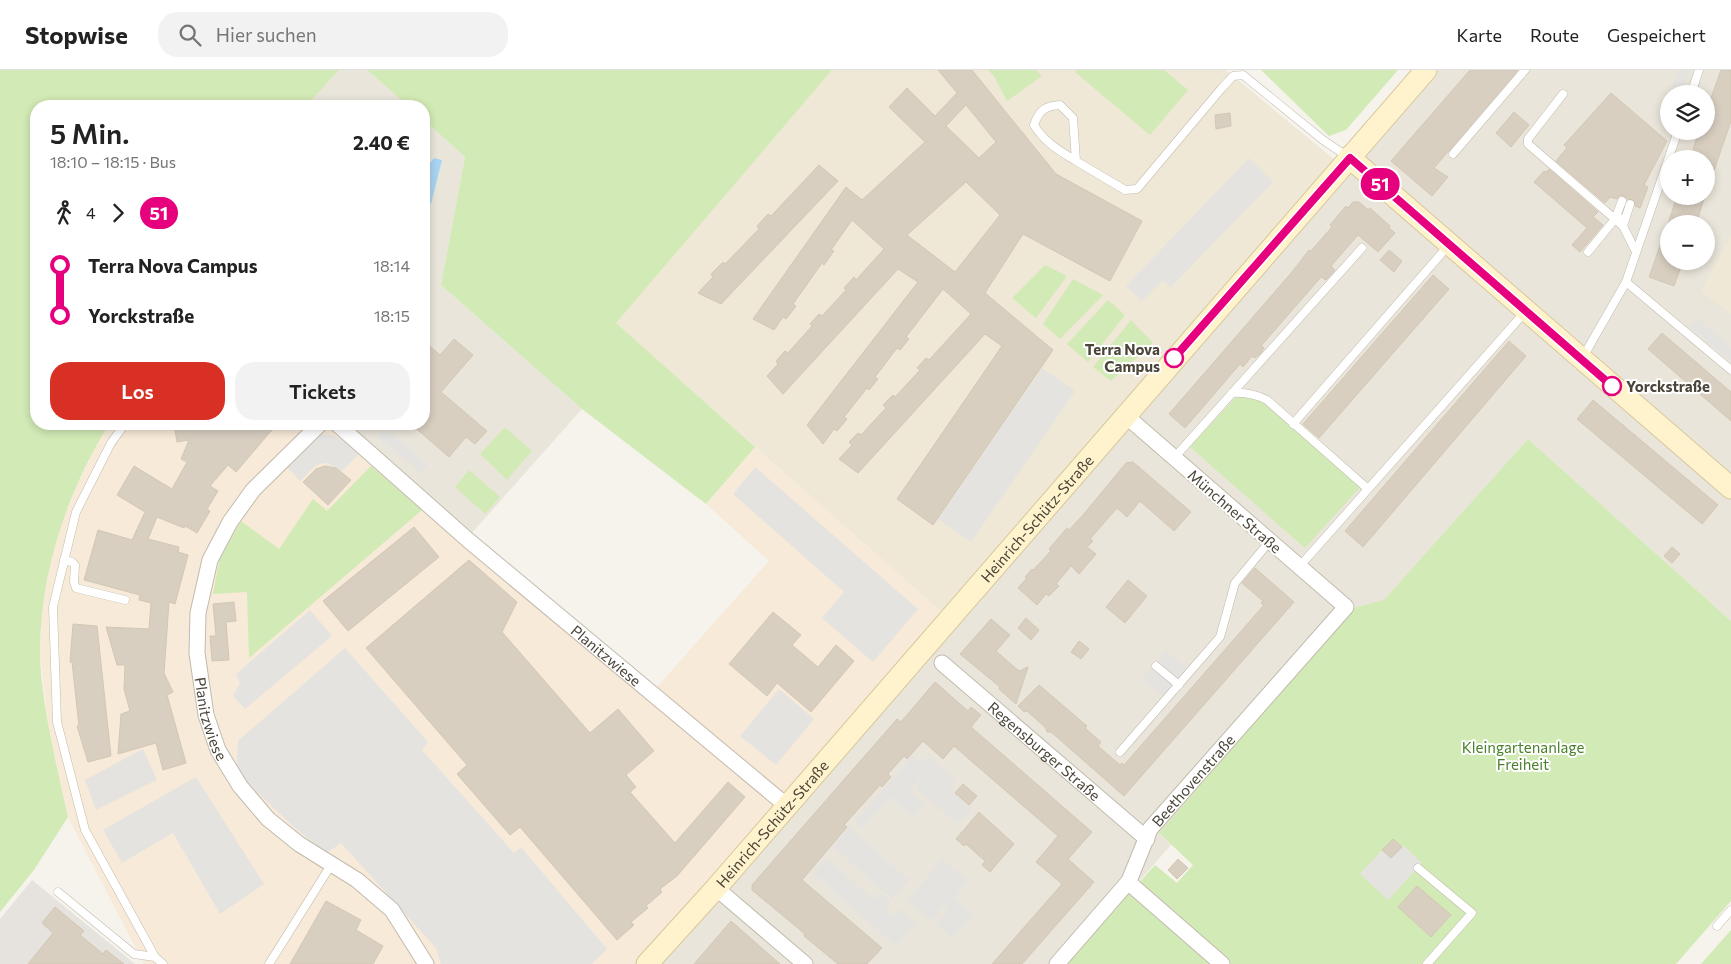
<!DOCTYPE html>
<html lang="de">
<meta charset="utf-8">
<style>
:root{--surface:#fff;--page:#f2f2f2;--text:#222;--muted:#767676;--line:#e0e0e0;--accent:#d93025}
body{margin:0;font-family:Commissioner,sans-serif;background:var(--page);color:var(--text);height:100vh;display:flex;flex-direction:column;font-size:19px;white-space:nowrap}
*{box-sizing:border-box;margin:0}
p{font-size:16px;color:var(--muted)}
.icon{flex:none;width:28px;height:28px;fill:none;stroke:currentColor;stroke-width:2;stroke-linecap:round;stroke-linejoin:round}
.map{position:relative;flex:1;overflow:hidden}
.details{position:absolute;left:30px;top:30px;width:400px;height:330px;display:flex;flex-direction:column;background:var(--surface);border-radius:20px;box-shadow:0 2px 8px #0003}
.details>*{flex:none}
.badge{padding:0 10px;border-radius:16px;font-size:18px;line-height:32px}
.buttons{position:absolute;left:1660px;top:15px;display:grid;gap:10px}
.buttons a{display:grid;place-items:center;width:55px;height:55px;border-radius:50%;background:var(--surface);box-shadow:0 2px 8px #0003;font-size:25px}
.map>.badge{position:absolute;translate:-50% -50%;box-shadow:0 0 0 2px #fff}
.legs{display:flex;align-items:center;gap:8px;height:55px;padding:0 20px;font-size:16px}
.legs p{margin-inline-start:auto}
.summary{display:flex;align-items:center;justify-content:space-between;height:85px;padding:0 20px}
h1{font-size:28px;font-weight:600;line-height:38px}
.action{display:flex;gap:10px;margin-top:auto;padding:10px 20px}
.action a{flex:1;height:58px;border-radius:20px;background:var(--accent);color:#fff;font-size:20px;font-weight:600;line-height:58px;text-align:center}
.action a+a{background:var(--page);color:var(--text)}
ul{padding:0 20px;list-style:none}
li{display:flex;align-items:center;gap:18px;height:50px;font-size:19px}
li i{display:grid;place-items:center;width:8px;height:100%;margin:0 6px;background:currentColor}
li i::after{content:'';width:12px;height:12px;margin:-6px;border:4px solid;border-radius:50%;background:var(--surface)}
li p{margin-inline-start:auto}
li:first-child i{background:linear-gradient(#0000 50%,currentColor 0)}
li:last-child i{background:linear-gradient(currentColor 50%,#0000 0)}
header{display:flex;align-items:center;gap:30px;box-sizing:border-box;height:70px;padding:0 25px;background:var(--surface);border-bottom:1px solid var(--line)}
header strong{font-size:24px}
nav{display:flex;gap:28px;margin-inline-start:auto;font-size:18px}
.search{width:350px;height:45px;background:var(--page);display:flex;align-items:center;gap:12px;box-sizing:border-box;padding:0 18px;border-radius:20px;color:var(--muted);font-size:19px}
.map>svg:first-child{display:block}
</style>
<header>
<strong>Stopwise</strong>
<div class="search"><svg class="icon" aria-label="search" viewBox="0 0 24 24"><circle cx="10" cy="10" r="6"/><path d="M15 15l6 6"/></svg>Hier suchen</div>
<nav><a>Karte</a><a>Route</a><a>Gespeichert</a></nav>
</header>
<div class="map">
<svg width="1731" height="894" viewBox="0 0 1731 894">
<rect width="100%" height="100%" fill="#f6f3ec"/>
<path fill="#eae5da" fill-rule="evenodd" d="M339,0H367L408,36H306Z
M1417,0H1731V551L1528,369L1384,531L1353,538L1159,763L1171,775L1066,894H643ZM1669,24H1706V61H1669ZM1669,89H1706V126H1669ZM1669,154H1706V191H1669Z
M424,50L465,87L441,215L582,339L471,464L340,354H424Z"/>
<path fill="#f7ead8" d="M109,354H340L656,618L769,491L706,434L755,377L944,544L643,894H144L68,747L49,663L40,584L42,540L50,496L61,455L76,417L95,377Z"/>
<path fill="#e6e2dd" d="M32,810L135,894H0V849Z"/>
<path fill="#efe8d6" d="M832,0H1226L1336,91L944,544L615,253Z
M1731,166V244L1701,221Z"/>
<path fill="#d2eab5" d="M0,0H339L306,36H36V354H109C67,422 40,502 40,583C40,593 41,603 42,613C47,658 58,702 68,747L34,800L0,842Z
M367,0H832L616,253L755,377L706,434L582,339L441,215L465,87L424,50V36H408Z
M988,0H1036L1042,6L1007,31L994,6Z
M1076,0H1164L1188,20L1150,65L1075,2Z
M1261,0H1398L1346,60L1329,66Z
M1045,195L1067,206L1036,248L1012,228Z
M1073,209L1103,225L1060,269L1043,254Z
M1108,230L1125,245L1088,292L1067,274Z
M1131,250L1153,273L1111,311L1093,297Z
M1246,325H1256L1363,414L1305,478L1190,377L1235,328Z
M505,357L532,381L507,410L480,384Z
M1528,369L1731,551V831L1676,894H1227L1136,816L1155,795L1177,813L1193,795L1159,763L1353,538L1384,530Z
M371,396L422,440L249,588L247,522L213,524L220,487L241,451L279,479L313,429L327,441Z
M469,400L500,427L485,444L455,417Z
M1128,823L1210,894H1066Z
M1731,860V894H1701Z"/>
<path fill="#e5e3e0" d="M1679,0H1690L1681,24H1670Z
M1249,88L1273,112L1170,218L1163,210L1142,231L1126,216Z
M1697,248L1731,277V292L1689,257Z
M1042,298L1075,321L971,472L938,449Z
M386,358L428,395L421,403L378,367Z
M324,364L334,366L345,371L359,384L342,401L327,393L320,394L314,397L300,411L286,396L314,368Z
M755,397L918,539L873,592L822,548L844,522L733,424Z
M310,540L332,566L245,639L233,626L240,613L236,604Z
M345,578L428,672L422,680L514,783L521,777L607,879L592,894H441L436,878L341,773L327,783L298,761L236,702L238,671Z
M1166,580L1187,598L1177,609L1156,592Z
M1152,597L1173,615L1163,626L1142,609Z
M779,619L814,649L776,695L740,666Z
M143,679L157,710L96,740L85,710Z
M913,685L922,692L928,686L956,711L950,719L972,738L958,754L915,718L921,711L919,709L909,721L925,734L914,747L890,727L863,758L855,751Z
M196,707L264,814L220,844L173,763L122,793L103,760Z
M849,757L909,810L892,829L833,777Z
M1403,775L1422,793L1388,830L1360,804L1382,780L1391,788Z
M826,788L874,830L880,823L891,833L886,840L893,846L900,839L916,853L896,876L813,803Z
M942,789L968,811L954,828L973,844L952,868L936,854L948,840L944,836L931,851L907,831Z"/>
<path fill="#a9d4f2" d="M434,88L442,90L431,134L424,133L426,126L424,124V101Z"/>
<path fill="#d8cfc1" stroke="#d3c7b4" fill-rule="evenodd" d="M938,0H972L1056,104L1142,151L1110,211L1023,164L985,223L1053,280L933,455L897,429L1002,276L985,264L858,403L839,389L852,375L849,372L858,363L861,365L886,338L883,335L893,325L895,327L920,300L917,298L926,288L929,290L971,244L943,219L906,267L909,269L900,280L897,278L875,307L878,309L869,320L867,318L844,347L847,349L837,361L834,359L823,374L807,355L918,212L898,199L783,324L767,306L778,294L776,291L785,281L788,283L812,256L810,254L819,244L822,246L846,220L844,218L854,207L856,210L884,179L852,150L831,180L834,181L824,195L822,193L793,234L796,236L786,249L783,247L774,260L753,249L846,117L862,130L925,72L889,37L907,18L935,46L957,23ZM966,35L996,72L979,88L946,56ZM966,112L1000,145L955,202L907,165Z
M1470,0H1518L1434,98L1448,107L1432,126L1391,91Z
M1721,0H1731V51L1708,118L1706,117V89H1690L1699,61H1706V42Z
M1611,23L1667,71L1644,115L1648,117L1640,138L1635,136L1634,130L1627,129L1624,126H1619L1617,129L1610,127L1605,133L1556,91L1567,78L1564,75Z
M1514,42L1529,55L1511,77L1496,63Z
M1230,43L1231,56L1216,59L1215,45Z
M819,95L838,111L721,234L698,223L713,207L711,204L723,192L725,194L759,159L757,156L768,144L771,146Z
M1549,99L1598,142L1593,147L1603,155L1580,182L1572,175L1587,158L1534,112L1544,101L1546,102Z
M1677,126H1705L1696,154H1668Z
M1353,132H1359L1368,140L1370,138L1390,156L1389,158L1395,163L1378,182L1358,165L1331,196L1335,200L1326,210L1321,207L1261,276L1264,278L1260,284L1255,288L1252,286L1243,297L1240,294L1185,358L1169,344L1292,202L1309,180L1310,182L1332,157L1330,155L1346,136L1348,138Z
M1667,156H1669V191H1683L1674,216L1649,207Z
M1389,180L1402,191L1394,202L1380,190Z
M1433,205L1449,219L1319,368L1303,354Z
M1662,263L1731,322V351L1648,279Z
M454,269L473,285L441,322L487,361L475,374L466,367L449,387L411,354H424V271L440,285Z
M1509,271L1526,286L1363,477L1345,461Z
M1593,330L1718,435L1702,454L1577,349Z
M174,354H277L236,402L228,395L210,416L218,421L207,439L210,441L197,463L185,456L184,458L157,447L148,469L179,477L178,482L188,485L175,534L169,532L164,603L173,622L167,625L186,693L163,700L156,673L118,684L121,644L130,641L124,619L125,595H117L106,557L149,559L151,533L139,530L140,525L84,510L98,460L132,470L145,442L117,425L134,396L172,419L187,392L181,389L189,370L177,372Z
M1133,392L1191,442L1174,461L1140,431L1127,447L1117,438L1090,469L1093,471L1087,477L1096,484L1079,504L1071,496L1056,514L1059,516L1049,526L1046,524L1037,535L1018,518L1027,508L1025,507L1032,499L1033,500L1051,481L1049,479L1067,458L1069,460L1083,445L1126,393Z
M325,396L336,398L351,410L328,435L303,412L316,399Z
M414,457L439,487L348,561L323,531Z
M1672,477L1680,484L1672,493L1664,486Z
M469,490L517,532L502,562L590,663L618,639L654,681L626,705L636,717L630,722L675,773L728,712L745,727L677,806L660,819L662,822L646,836L648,838L631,852L634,855L617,870L520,757L510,765L457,704L467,695L366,578Z
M1255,498L1294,532L1124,726L1051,662H1047L1046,658L1027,641L1024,642L1018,636L1039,615L1087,656L1085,658L1101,672L1098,676L1120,695L1122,693L1124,695L1264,535L1261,533L1263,531L1242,513Z
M1128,510L1147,526L1125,553L1106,537Z
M234,532L236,551L226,552L229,590L212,591L210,566H216L213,534Z
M773,542L801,565L792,575L818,597L836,575L854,591L811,642L777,613L767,626L729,594Z
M1026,548L1039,560L1031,570L1018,558Z
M991,549L1010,565L996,581L1019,601L1028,597L1016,634L999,619L1000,617L960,584Z
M73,554L97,556L111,686L88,692L77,656H79L72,592H70Z
M1079,571L1089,579L1081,589L1071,582Z
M935,612L968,641L971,637L981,645L971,657L1092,762L1068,789L1094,812L1022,894H992L1062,814L1036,792L1058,766L954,676L943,689L923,671L907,689L904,686L888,704L891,707L882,717L880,715L844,755L847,757L802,810L882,878L867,894H838L804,866L805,864L752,820V815L897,649L901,652Z
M963,714L977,726L969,735L955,723Z
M979,742L1014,774L990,802L982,795L985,791L966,774L964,776L956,769Z
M1393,769L1402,777L1391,788L1382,780Z
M1178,789L1188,798L1177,809L1168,800Z
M1417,816L1451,845L1431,867L1398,837Z
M326,831L361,850L356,860L383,876L373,894H290Z
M55,837L84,861L80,865L103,884L106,880L124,894H28L53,863L42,853Z
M731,851L780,894H694Z"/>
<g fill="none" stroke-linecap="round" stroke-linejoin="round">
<g stroke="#c2bbae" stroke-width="9">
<path id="lane" d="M1563,24L1528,69V74L1623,156
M1691,24L1699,0
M1453,84L1525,0
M1076,91C1060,81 1044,72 1034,55C1039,40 1045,36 1060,35L1073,48L1076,91L1125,120L1137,119L1221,19L1233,6L1243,5L1323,70L1348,87
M1622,131L1617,144L1636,182
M1623,156L1630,134
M1588,182L1615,149
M1626,212L1731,300
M1583,287L1626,212L1678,61
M1232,323C1245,322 1255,324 1267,330L1368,419
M125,354L111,373L76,442L53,537L57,652L85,760L155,887L163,894
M1293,354L1448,176
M1174,388L1362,178
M64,490L72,492L75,495L74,512L76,518L125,530
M1299,497L1525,242
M1156,596L1179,615
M1120,682L1220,567L1235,513L1270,471
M1418,798L1472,843L1427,894
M58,822L134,884L155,887
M1717,856L1731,840
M269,894L331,795"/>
</g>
<g stroke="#c2bbae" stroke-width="17">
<g id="street">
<path id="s1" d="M320,354L253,420L230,452L210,490L198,543L197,583L206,645L218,680L240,716L268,749L299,774L357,810L392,840L426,894"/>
<path id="s2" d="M337,354L468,470L787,736"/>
<path id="s3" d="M942,593L1147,769"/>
<path d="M1128,812L1222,894"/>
<path d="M716,818L805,894"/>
<path id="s4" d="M1057,894L1129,811L1150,759L1346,537L1125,345"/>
</g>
</g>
<g stroke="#d6c79b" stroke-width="23">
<g id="secondary">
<path d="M1349,87L1731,418"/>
<path id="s5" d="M647,894L716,818L1426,0"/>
</g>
</g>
<use href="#lane" stroke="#fff" stroke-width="8"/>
<use href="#street" stroke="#fff" stroke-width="15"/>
<use href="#secondary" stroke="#fff3cd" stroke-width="21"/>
</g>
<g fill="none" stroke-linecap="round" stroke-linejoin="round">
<g stroke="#fff" stroke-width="11">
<path id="line-1" d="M1174,288L1350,88L1612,316"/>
</g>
<use href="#line-1" stroke="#e6007e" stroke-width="8"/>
</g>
<g fill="#fff" stroke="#e6007e" stroke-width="2.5">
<circle cx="1174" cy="288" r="9"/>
<circle cx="1612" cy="316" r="9"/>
</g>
<g text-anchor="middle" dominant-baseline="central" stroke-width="4" stroke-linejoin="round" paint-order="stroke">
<g font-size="15" font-weight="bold" fill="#4b4439" stroke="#fff" text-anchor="end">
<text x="1160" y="279">Terra Nova<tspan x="1160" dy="17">Campus</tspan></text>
<text x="1626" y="316" text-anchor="start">Yorckstraße</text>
</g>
<g font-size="15" fill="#4b4439" stroke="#fff">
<text transform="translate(1235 441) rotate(41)">Münchner Straße</text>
<text stroke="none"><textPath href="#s5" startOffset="592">Heinrich-Schütz-Straße</textPath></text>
<text stroke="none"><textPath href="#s2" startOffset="355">Planitzwiese</textPath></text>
<text stroke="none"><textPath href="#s1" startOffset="338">Planitzwiese</textPath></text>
<text stroke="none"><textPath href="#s3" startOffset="135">Regensburger Straße</textPath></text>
<text stroke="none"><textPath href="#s4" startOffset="231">Beethovenstraße</textPath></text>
<text stroke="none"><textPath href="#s5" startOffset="188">Heinrich-Schütz-Straße</textPath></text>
</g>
<g font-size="15" fill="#4a7f2a" stroke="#fff">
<text x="1523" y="677">Kleingartenanlage<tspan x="1523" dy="17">Freiheit</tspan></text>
</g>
</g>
</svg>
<div class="buttons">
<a><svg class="icon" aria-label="layers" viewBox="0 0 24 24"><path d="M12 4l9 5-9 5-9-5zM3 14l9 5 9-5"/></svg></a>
<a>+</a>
<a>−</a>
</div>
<b class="badge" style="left:1380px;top:114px;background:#e6007e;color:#fff">51</b>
<section class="details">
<div class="summary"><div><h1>5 Min.</h1><p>18:10 – 18:15 · Bus</p></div><b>2.40 €</b></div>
<div class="legs"><svg class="icon" aria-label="walk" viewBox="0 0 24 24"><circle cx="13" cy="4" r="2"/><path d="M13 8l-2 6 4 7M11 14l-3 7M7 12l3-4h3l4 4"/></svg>4<svg class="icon" aria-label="forward" viewBox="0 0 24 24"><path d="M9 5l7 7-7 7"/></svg><b class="badge" style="background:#e6007e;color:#fff">51</b></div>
<ul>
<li><i style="color:#e6007e"></i><b>Terra Nova Campus</b><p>18:14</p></li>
<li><i style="color:#e6007e"></i><b>Yorckstraße</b><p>18:15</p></li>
</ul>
<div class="action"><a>Los</a><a>Tickets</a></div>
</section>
</div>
